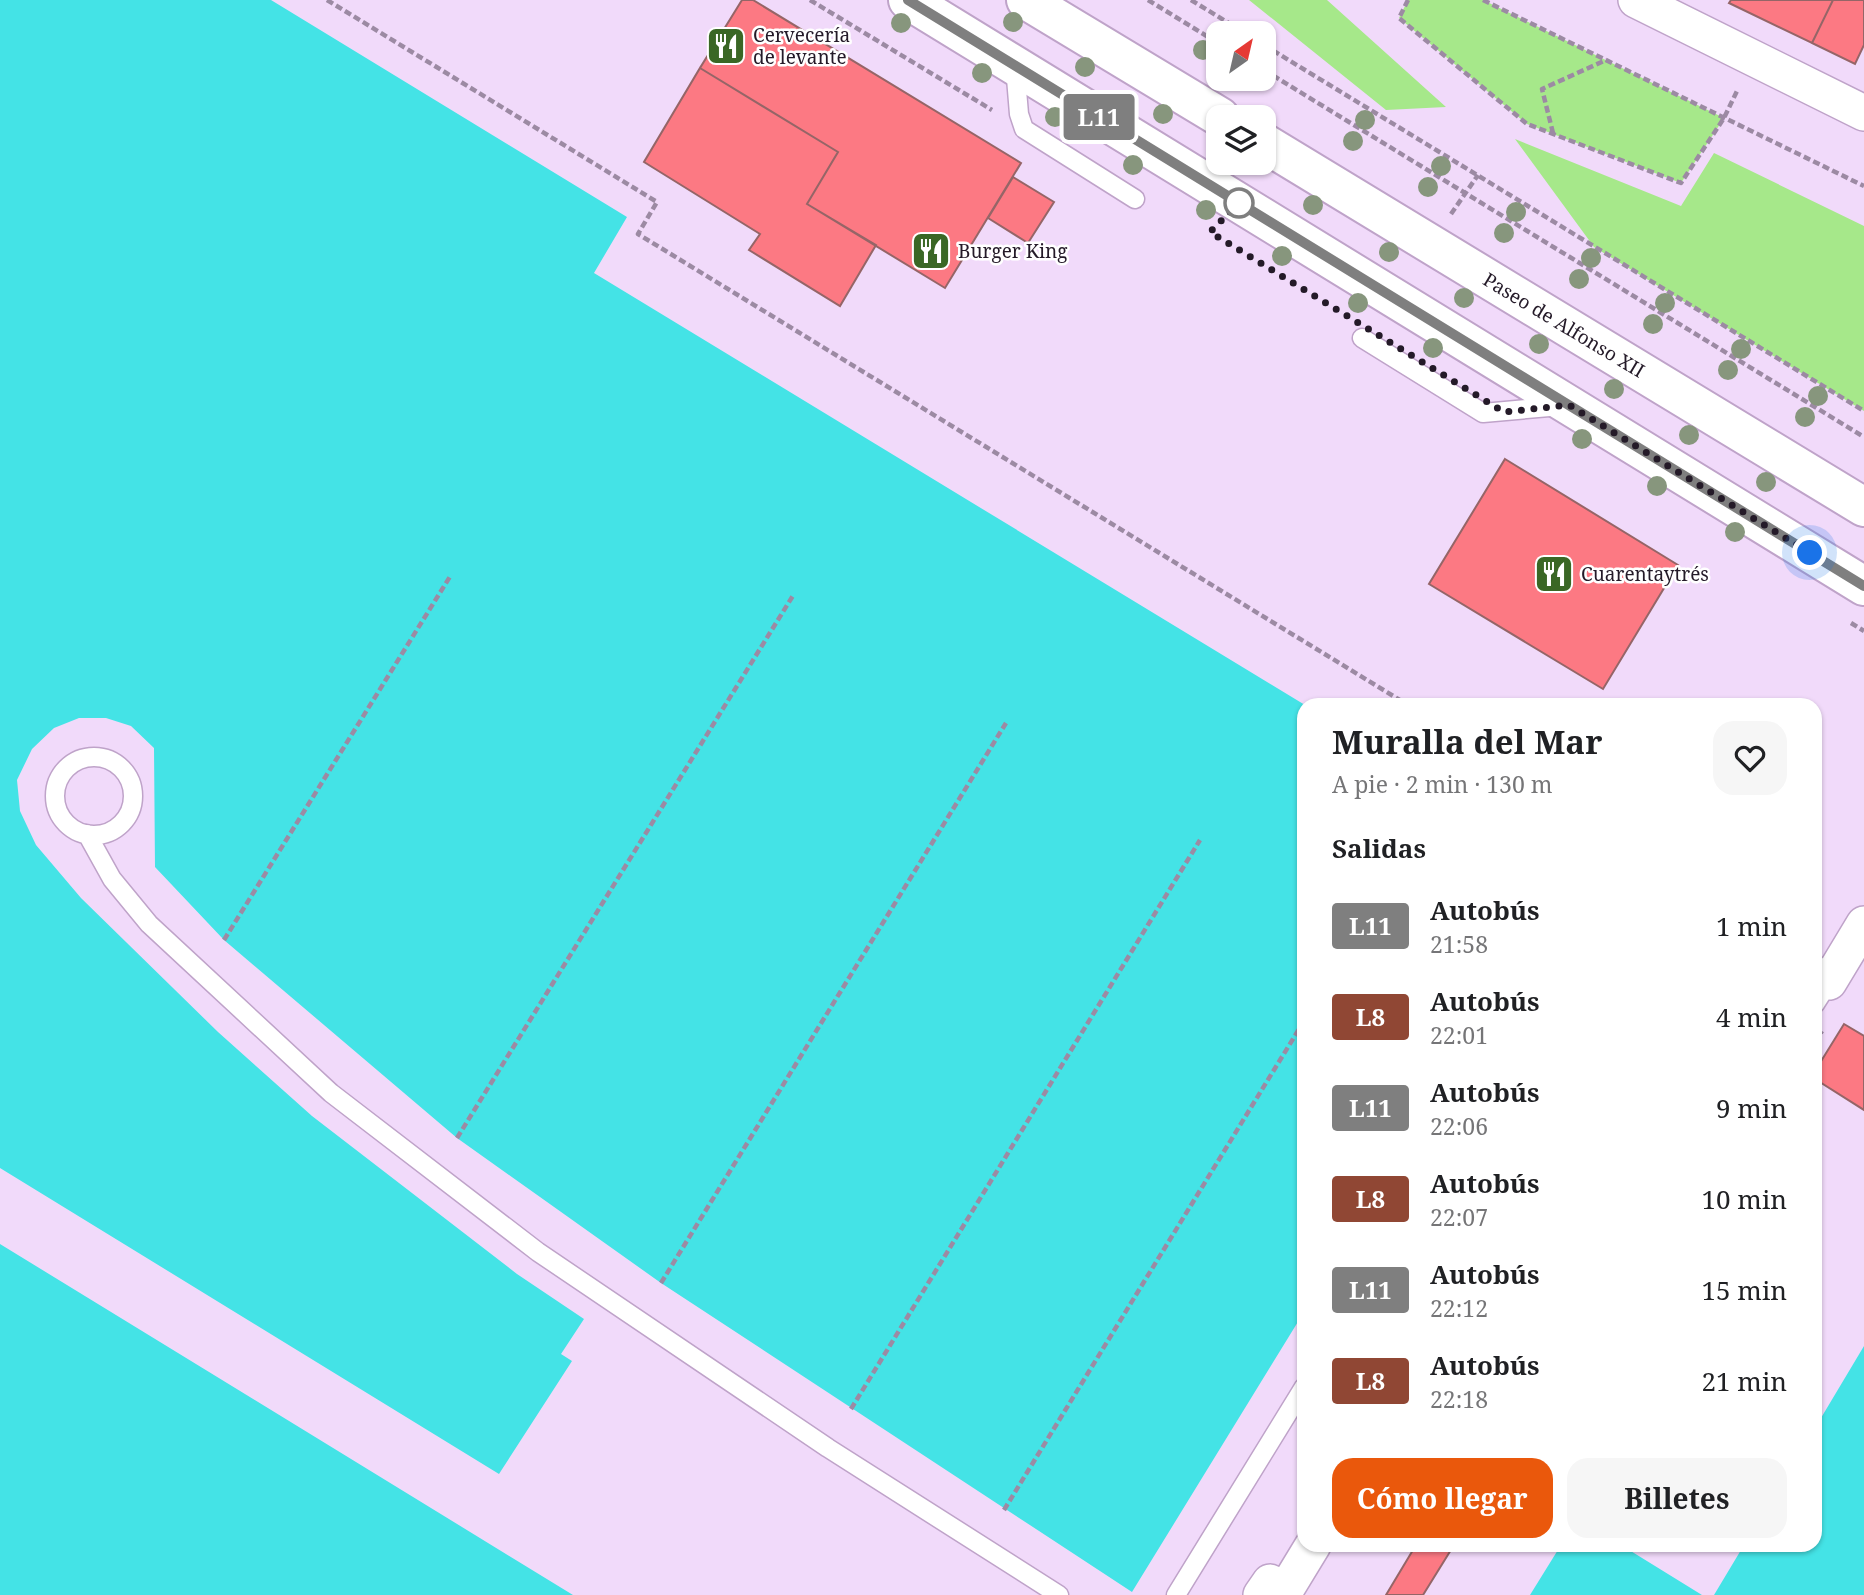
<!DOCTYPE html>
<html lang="es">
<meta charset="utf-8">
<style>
:root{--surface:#fff;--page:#f6f6f6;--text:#202124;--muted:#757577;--accent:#ea580c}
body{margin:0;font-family:"Noto Serif",serif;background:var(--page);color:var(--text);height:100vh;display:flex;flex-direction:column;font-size:26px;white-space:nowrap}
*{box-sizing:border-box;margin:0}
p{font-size:23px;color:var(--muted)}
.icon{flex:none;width:38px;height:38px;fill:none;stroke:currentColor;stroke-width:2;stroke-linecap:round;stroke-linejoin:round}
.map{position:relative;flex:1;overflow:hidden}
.panel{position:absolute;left:1297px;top:698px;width:525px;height:854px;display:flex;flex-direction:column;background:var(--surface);border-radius:21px;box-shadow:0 2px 5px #0004}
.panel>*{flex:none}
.badge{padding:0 14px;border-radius:5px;font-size:24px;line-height:46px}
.needle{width:46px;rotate:34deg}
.fabs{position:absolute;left:1206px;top:21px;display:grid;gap:14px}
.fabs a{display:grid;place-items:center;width:70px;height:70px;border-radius:14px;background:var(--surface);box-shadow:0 2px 5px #0004;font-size:35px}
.you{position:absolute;width:35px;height:35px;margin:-18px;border:5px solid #fff;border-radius:50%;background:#1a73e8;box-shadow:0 0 0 10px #1a73e833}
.map>.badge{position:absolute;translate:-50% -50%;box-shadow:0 0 0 4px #fff}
h2{padding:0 35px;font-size:26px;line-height:63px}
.round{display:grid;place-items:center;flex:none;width:74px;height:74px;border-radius:21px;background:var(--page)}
.overview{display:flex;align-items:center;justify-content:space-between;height:119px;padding:0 35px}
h1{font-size:33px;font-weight:700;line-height:52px}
.action{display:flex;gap:14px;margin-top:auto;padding:14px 35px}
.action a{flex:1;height:80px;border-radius:21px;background:var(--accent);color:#fff;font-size:28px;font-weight:700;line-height:80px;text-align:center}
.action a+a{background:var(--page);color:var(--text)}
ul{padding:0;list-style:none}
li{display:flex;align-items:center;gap:21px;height:91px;padding:0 35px}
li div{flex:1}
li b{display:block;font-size:26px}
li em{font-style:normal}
li .badge{min-width:77px;font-weight:700;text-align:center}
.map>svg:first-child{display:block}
</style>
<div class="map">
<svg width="1864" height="1595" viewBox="0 0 1864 1595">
<rect width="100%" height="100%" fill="#f1dafa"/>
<path fill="#a6e88a" d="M1249,0H1327L1446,107L1386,110Z
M1408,0H1483L1724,118L1681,183L1527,124L1399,18Z
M1515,139L1681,206L1714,153L1864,226V411L1594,247Z"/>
<path fill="#44e3e6" d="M0,0H271L627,217L594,273L1305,705L1304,1312L1132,1592L661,1283L457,1138L224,940L155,867L154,748L131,726L106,718H79L54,728L32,749L17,780L20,811L36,845L81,898L218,1032L312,1116L517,1274L584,1319L561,1354L572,1361L499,1474L0,1168Z
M0,1244L573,1595H0Z
M1864,1346V1595H1714L1744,1545H1815V1428Z
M1561,1545H1621L1702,1595H1530Z"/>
<path fill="#fc7983" stroke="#956567" stroke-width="2" d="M742,0H753L1021,163L945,288L807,204L838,152L700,68Z
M1731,0H1833L1812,43L1729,3Z
M1833,0H1864V45L1855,64L1812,43Z
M700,68L838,152L807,204L876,245L840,306L749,250L760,234L644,162Z
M1013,177L1054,202L1028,243L988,218Z
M1505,459L1678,565L1603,689L1429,584Z
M1844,1024L1864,1036V1110L1815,1079V1071Z
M1416,1545H1454L1423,1595H1386Z"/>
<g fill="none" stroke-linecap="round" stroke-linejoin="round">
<g stroke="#bfa3c9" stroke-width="21">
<path id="service" d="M1015,66L1019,114L1024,129L1135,199
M1362,338L1483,413L1561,406
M55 796a39 39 0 1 1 78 0a39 39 0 1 1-78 0Z
M87,834L112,879L149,924L331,1093L538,1252L828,1448L1059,1595
M1815,1004L1829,982
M1176,1595L1304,1387"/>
</g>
<g stroke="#bfa3c9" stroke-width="38">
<path id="minor" d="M1636,0L1864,113
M1815,974L1829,982L1864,924
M1261,1595L1270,1582L1285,1591L1313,1545"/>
</g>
<g stroke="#bfa3c9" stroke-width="42">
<path id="primary" d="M908,0L1864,586
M1026,0L1220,117
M1264,143L1864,507"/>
</g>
<path stroke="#9c8aa3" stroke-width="4.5" stroke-dasharray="7 3.5" stroke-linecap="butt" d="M327,0L657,202L638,234L1408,705
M810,0L992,110
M1148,0L1218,43
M1191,0L1245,33
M1408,0L1399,18L1527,124L1681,183L1724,118L1738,89
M1483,0L1864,186
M1264,45L1864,411
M1264,70L1864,437
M1553,133L1542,89L1606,60
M1451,214L1478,175
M1851,623L1864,631
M224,940L451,575
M1815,1042L1822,1031
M457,1138L794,594
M661,1283L1006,723
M851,1409L1200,840
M1004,1510L1304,1021"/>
<use href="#service" stroke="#fff" stroke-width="18"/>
<use href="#minor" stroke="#fff" stroke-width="35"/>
<use href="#primary" stroke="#fff" stroke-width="38"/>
</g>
<g fill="#87967d">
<circle cx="1013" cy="22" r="10"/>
<circle cx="901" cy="23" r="10"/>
<circle cx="1203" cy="50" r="10"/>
<circle cx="1085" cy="67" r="10"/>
<circle cx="982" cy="73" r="10"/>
<circle cx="1163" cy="114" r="10"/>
<circle cx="1055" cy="117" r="10"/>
<circle cx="1365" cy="120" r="10"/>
<circle cx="1353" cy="141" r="10"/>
<circle cx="1133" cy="165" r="10"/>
<circle cx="1441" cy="166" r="10"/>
<circle cx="1428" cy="187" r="10"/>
<circle cx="1313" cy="205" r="10"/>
<circle cx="1206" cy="210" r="10"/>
<circle cx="1516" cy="212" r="10"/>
<circle cx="1504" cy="233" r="10"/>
<circle cx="1389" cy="252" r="10"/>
<circle cx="1282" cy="256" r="10"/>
<circle cx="1591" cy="258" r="10"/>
<circle cx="1579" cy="279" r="10"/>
<circle cx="1464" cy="298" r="10"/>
<circle cx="1358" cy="303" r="10"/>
<circle cx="1665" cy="303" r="10"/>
<circle cx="1653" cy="324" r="10"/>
<circle cx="1539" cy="344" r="10"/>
<circle cx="1433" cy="348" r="10"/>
<circle cx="1741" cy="349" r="10"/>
<circle cx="1728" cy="370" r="10"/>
<circle cx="1614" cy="389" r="10"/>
<circle cx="1818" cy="396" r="10"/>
<circle cx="1805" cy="417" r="10"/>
<circle cx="1689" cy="435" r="10"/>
<circle cx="1582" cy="439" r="10"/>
<circle cx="1766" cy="482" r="10"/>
<circle cx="1657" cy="486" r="10"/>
<circle cx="1735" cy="532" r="10"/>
</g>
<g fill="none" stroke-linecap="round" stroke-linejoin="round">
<g stroke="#fff" stroke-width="16">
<path id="line" d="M908,0L1864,586"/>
</g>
<use href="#line" stroke="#7f7f7f" stroke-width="10"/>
<path stroke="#241a28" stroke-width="7" stroke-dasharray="0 12.6" d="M1239,203L1210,232L1504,412L1569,405L1810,553"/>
</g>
<defs>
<g id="restaurant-square" transform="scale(2.0125)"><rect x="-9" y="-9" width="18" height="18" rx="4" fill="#3a6725" stroke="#fff"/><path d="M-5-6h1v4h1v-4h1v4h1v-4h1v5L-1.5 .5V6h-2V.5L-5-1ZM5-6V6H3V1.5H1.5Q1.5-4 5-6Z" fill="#fff"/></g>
</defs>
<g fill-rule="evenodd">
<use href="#restaurant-square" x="726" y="46"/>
<use href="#restaurant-square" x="931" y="251"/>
<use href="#restaurant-square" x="1554" y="574"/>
</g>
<circle fill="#fff" stroke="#7f7f7f" stroke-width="3.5" cx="1239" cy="203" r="14"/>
<g text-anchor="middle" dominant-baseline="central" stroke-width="5" stroke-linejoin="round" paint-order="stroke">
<g font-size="19" fill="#241a28" stroke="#fff" text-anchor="start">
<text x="753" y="35">Cervecería<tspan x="753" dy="22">de levante</tspan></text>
<text x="958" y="251">Burger King</text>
<text x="1581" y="574">Cuarentaytrés</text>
</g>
<g font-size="19" fill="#241a28" stroke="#fff">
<text transform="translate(1564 325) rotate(31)">Paseo de Alfonso XII</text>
</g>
</g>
</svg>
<div class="fabs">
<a><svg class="needle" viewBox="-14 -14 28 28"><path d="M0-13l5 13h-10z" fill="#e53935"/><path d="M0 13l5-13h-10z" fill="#757577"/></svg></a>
<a><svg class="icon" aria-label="layers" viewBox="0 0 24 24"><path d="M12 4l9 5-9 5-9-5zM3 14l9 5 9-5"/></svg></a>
</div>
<div class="you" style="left:1810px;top:553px"></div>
<b class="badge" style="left:1099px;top:117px;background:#7f7f7f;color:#fff">L11</b>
<section class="panel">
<div class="overview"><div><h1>Muralla del Mar</h1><p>A pie · 2 min · 130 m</p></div><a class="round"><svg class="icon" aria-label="heart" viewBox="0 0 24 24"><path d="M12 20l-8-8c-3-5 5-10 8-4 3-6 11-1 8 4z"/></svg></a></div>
<h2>Salidas</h2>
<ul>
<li><span class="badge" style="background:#7f7f7f;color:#fff">L11</span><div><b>Autobús</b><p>21:58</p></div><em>1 min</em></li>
<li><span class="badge" style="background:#904734;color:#fff">L8</span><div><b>Autobús</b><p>22:01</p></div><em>4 min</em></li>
<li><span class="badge" style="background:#7f7f7f;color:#fff">L11</span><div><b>Autobús</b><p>22:06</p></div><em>9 min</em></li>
<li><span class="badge" style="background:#904734;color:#fff">L8</span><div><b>Autobús</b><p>22:07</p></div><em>10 min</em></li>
<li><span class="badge" style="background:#7f7f7f;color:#fff">L11</span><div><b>Autobús</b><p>22:12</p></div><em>15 min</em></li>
<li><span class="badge" style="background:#904734;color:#fff">L8</span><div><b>Autobús</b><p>22:18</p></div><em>21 min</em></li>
</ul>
<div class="action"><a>Cómo llegar</a><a>Billetes</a></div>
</section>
</div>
